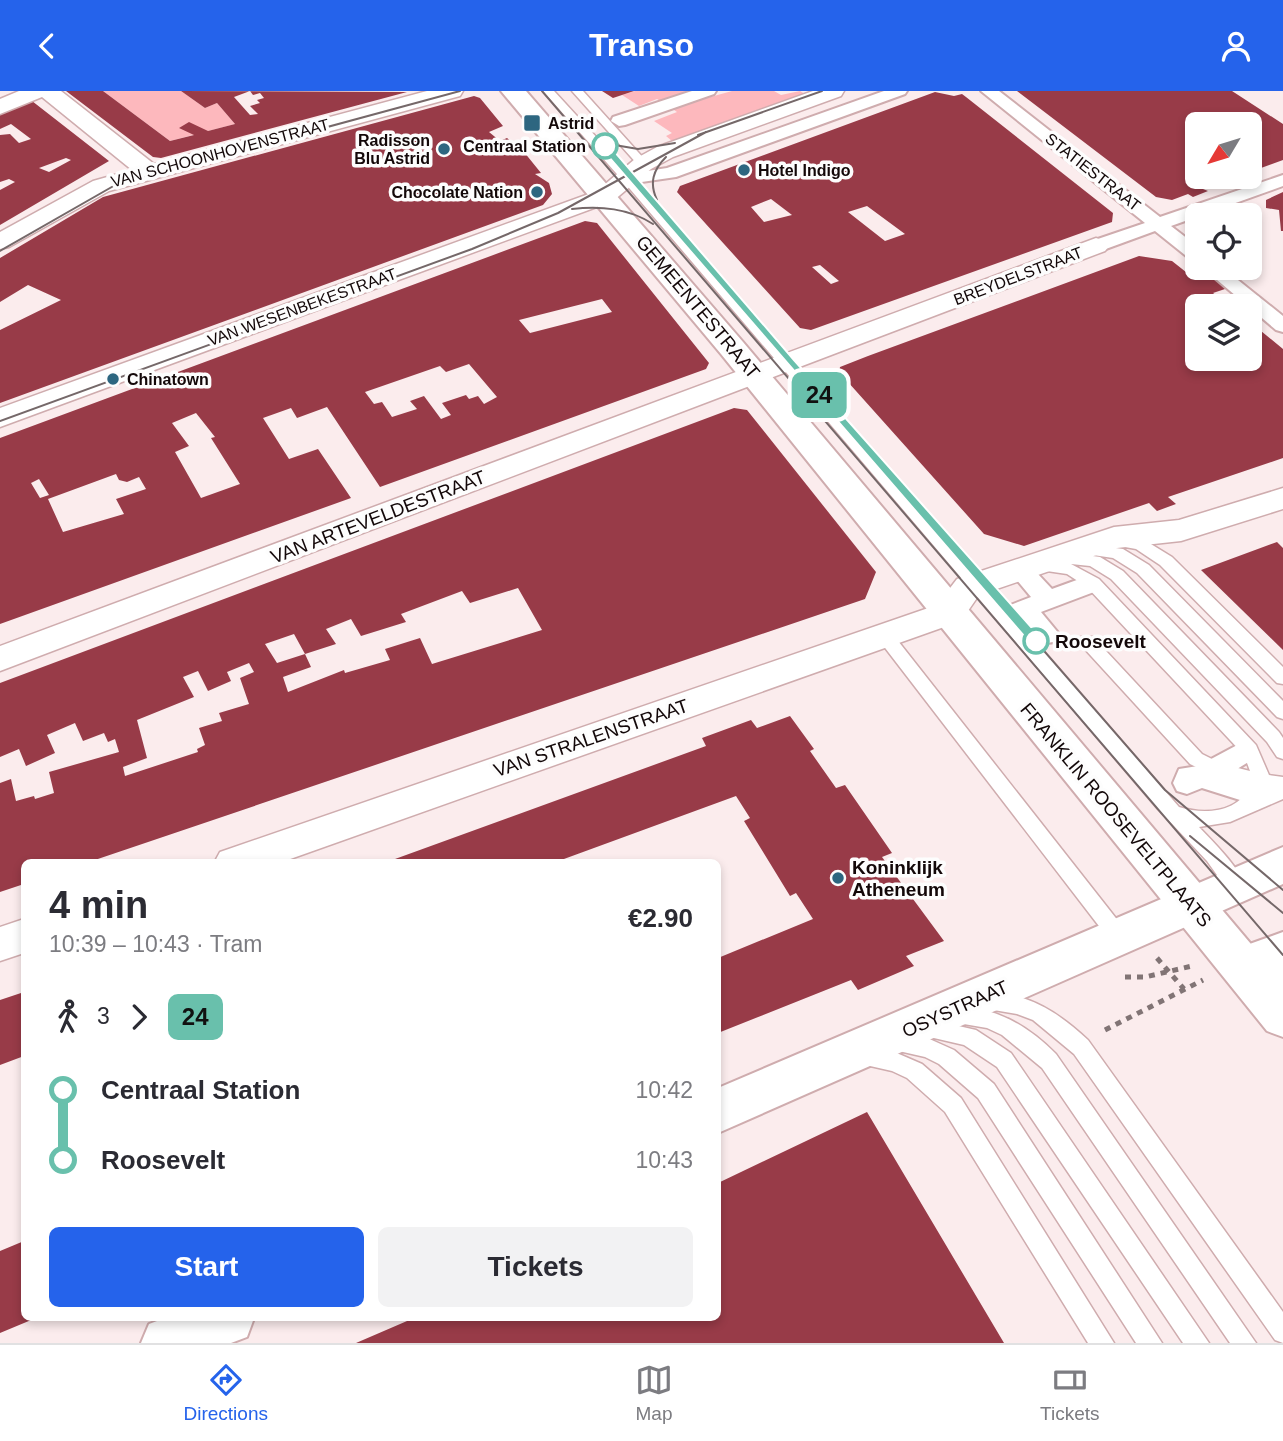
<!DOCTYPE html>
<meta charset="utf-8">
<style>
:root{--surface:#fff;--page:#f2f2f3;--text:#2b2b33;--muted:#7c7c81;--line:#e1e1e2;--accent:#2563eb}
body{margin:0;font-family:Helvetica,sans-serif;background:var(--page);color:var(--text);height:100vh;display:flex;flex-direction:column;font-size:26px;white-space:nowrap}
*{box-sizing:border-box;margin:0}
p{font-size:23px;color:var(--muted)}
.icon{flex:none;width:38px;height:38px;fill:none;stroke:currentColor;stroke-width:2;stroke-linecap:round;stroke-linejoin:round}
.map{position:relative;flex:1;overflow:hidden}
.details{position:absolute;left:21px;top:768px;width:700px;height:462px;display:flex;flex-direction:column;background:var(--surface);border-radius:10px;box-shadow:0 4px 10px #0003}
.details>*{flex:none}
.badge{padding:0 14px;border-radius:10px;font-size:24px;line-height:46px}
.needle{width:46px;rotate:232deg}
.buttons{position:absolute;left:1185px;top:21px;display:grid;gap:14px}
.buttons a{display:grid;place-items:center;width:77px;height:77px;border-radius:10px;background:var(--surface);box-shadow:0 4px 10px #0003;font-size:35px}
.map>.badge{position:absolute;translate:-50% -50%;box-shadow:0 0 0 4px #fff}
.legs{display:flex;align-items:center;gap:10px;height:77px;padding:0 28px;font-size:23px}
.legs p{margin-inline-start:auto}
.head{display:flex;align-items:center;justify-content:space-between;height:119px;padding:0 28px}
h1{font-size:38px;font-weight:600;line-height:52px}
.cta{display:flex;gap:14px;margin-top:auto;padding:14px 28px}
.cta a{flex:1;height:80px;border-radius:10px;background:var(--accent);color:#fff;font-size:28px;font-weight:600;line-height:80px;text-align:center}
.cta a+a{background:var(--page);color:var(--text)}
ul{padding:0 28px;list-style:none}
li{display:flex;align-items:center;gap:24px;height:70px;font-size:26px}
li i{display:grid;place-items:center;width:10px;height:100%;margin:0 9px;background:currentColor}
li i::after{content:'';width:18px;height:18px;margin:-9px;border:5px solid;border-radius:50%;background:var(--surface)}
li p{margin-inline-start:auto}
li:first-child i{background:linear-gradient(#0000 50%,currentColor 0)}
li:last-child i{background:linear-gradient(currentColor 50%,#0000 0)}
header{display:flex;justify-content:space-between;align-items:center;height:91px;padding:0 28px;background:var(--accent);color:#fff;font-size:32px;font-weight:600}
.tab-bar{display:flex;justify-content:space-around;align-items:center;height:98px;border-top:2px solid var(--line);background:var(--surface);font-size:19px;color:var(--muted)}
.tab-bar a{display:grid;justify-items:center;gap:4px}
.tab-bar .on{color:var(--accent)}
.map>svg:first-child{display:block}
</style>
<header><svg class="icon" aria-label="back" viewBox="0 0 24 24"><path d="M15 5l-7 7 7 7"/></svg>Transo<svg class="icon" aria-label="person" viewBox="0 0 24 24"><circle cx="12" cy="8" r="4"/><path d="M4 21q1-7 8-7t8 7"/></svg></header>
<div class="map">
<svg width="1283" height="1252" viewBox="0 0 1283 1252">
<rect width="100%" height="100%" fill="#fbeced"/>
<path fill="#fdb8bd" d="M103,0H181L205,17L217,12L235,33L170,50Z
M635,0H700L664,12L657,8L639,15L622,4Z
M732,0H774L781,4L800,0L805,3L672,50L666,45L672,42L654,30L677,21L671,17Z"/>
<path fill="#983b48" fill-rule="evenodd" d="M66,0H103L170,50L194,44L179,37L189,31L208,40L235,33L217,12L205,17L181,0L407,1L161,67L153,66ZM250,0L253,4L260,2L264,7L257,9L260,12L250,15L258,23L250,24L234,6Z
M602,0H634L613,7Z
M1017,0H1232L1283,33V69L1250,81V33H1197V86H1235L1203,98L1208,100L1193,106L1188,103L1172,109L1156,106Z
M935,1L954,5L962,3L966,6L1113,122L1112,131L811,239L800,237L677,101L680,95ZM771,108L792,124L764,131L751,116ZM867,115L905,143L885,150L848,121ZM820,174L839,190L831,193L812,176Z
M474,5L480,7L503,35L489,41L500,50L507,47L524,61L541,82L535,83L549,92L552,103L543,114L0,312V239L61,209L28,194L0,211V167L103,106Z
M32,10L109,70L0,134V99L15,91L9,88L0,91V44L10,43L19,52L31,48L11,33L0,38V22ZM66,67L71,69L49,81L39,77Z
M1283,101V140H1281L1279,119L1266,117V109Z
M585,130L597,132L709,272L706,278L380,396L327,316L297,327L291,317L263,327L289,368L318,358L351,407L0,533V347ZM602,208L612,221L530,242L519,229ZM469,273L497,306L484,313L478,305L469,308L466,304L442,312L451,324L441,328L424,305L410,310L417,318L392,326L382,311L374,313L365,301L440,275L446,281ZM196,322L215,346L211,347L240,393L201,407L175,361L189,355L172,332ZM116,383L119,389L127,391L139,386L146,398L116,408L124,423L63,441L48,408ZM39,388L49,404L40,407L31,392Z
M1139,165L1172,170L1196,189L1212,185L1228,197L1213,202L1230,215H1197V268H1250V231L1283,258V367L1168,406L1176,413L1157,420L1149,412L1024,455L984,443L839,281L840,276L868,265Z
M734,317L747,319L876,481L865,508L86,772H24V793L0,801V692L11,688L16,710L34,705L35,708L54,702L49,681L119,661L115,648L108,651L104,642L83,650L75,632L47,644L55,662L26,675L19,658L0,666V592ZM518,497L542,539L432,573L420,547L385,558L390,569L345,582L344,579L288,601L283,586L311,576L305,563L336,553L326,538L351,528L361,545L406,531L401,523L462,500L470,512ZM294,543L305,563L277,572L265,553ZM249,572L254,581L240,587L249,613L219,622L222,630L199,637L205,654L197,658L198,661L125,685L123,676L147,667L137,629L194,606L183,586L198,580L208,600L231,590L227,581Z
M1277,451L1283,457V559L1201,479Z
M790,625L814,658L810,660L836,697L845,694L892,762L882,766L944,850L906,865L914,875L858,899L851,889L718,942V867L813,828L796,802L790,805L744,730L750,727L736,705L553,772H384L706,655L702,647L751,629L757,637Z
M24,901V965L0,974V909Z
M867,1021L1004,1252H356L414,1227H718V1092Z
M24,1150V1227H36L0,1242V1160Z"/>
<g fill="none" stroke-linecap="round" stroke-linejoin="round">
<g stroke="#cfacae" stroke-width="3">
<path id="service" d="M543,0H554L632,85L1179,716C1204,724 1238,722 1250,695L1210,683L1190,673L1081,554L1079,550L1081,546H1093L1202,663L1222,673L1250,680L1244,664L1087,496L1067,483L1033,478L1031,474L1033,470L1063,471L1055,466L1063,461L1100,466L1123,480L1279,641L1283,647V668L1277,666L1267,651L1111,488L1090,475L1071,473L1099,488L1256,654L1269,684L1283,686V708L1230,731L1199,736C1216,754 1235,772 1246,795L1243,801L1236,803L1229,801L1207,770L1158,718L624,91Z
M572,0H583L647,71V75H639Z
M1120,445L1146,450L1172,466L1283,576V593L1277,592L1160,474L1136,458L1114,454L1112,450L1114,446Z
M1086,453L1123,458L1149,474L1283,610V628L1277,626L1137,482L1113,467L1080,462L1078,458L1080,454Z
M885,539L891,541L1126,840L1129,846L1126,852L1119,855L1112,852L879,549L877,545L879,541Z
M989,901C1030,903 1059,922 1088,949L1283,1221V1252L1275,1249L1074,963L1033,929L1017,923L982,917L979,910L982,903Z
M959,915C999,918 1028,935 1056,963L1256,1252H1230L1042,977L1002,944L987,937L952,931L949,924L952,917Z
M928,928L976,939L1011,962L1209,1252H1183L997,976L964,954L921,944L918,937L921,930Z
M897,941L925,946L954,959L994,993L1162,1252H1136L978,1007L939,973L925,966L890,958L887,951L890,944Z
M864,955L892,960L922,973L961,1007L1114,1252H1088L945,1021L907,987L892,980L857,972L853,965L857,958Z"/>
</g>
<g stroke="#cfacae" stroke-width="4">
<path id="pedestrian" d="M692,0H716L714,3L625,34L619,35L611,30L613,26Z
M884,0H907L905,3L676,86L628,93L619,88L628,83L667,77Z
M981,0H999L1160,126L1283,84V95L1171,135L1197,155V170L1190,168L1155,140L1103,159H1089L1087,155L1089,151L1145,132Z
M1203,177H1223L1283,225V241L1276,239Z
M1028,480L1037,482L1052,498L1085,486L1094,489L1097,495L1094,501L1041,521L1060,544L1057,550C1031,558 1036,537 1020,529C1016,527 1012,528 1008,527L1005,521L1008,515L1031,506L1016,488L1019,482Z
M1241,652L1250,656L1254,663L1250,670L1229,683L1250,690L1254,698L1250,706L1240,709L1202,697L1187,703L1177,700L1173,692L1179,678L1198,675Z
M1283,841V897L1272,894L1258,876L1244,873L1240,864L1244,855Z"/>
</g>
<g stroke="#cfacae" stroke-width="3">
<path id="minor" d="M19,0H61L154,73L427,0H463L460,5L109,100L9,156L0,158V141L93,90L132,79L42,6L0,23V8Z
M813,0H844L841,5L673,66L651,78L613,110L0,336V317L597,100L635,68L657,56Z
M1096,147L1105,150L1109,155L1105,160L0,580V555Z
M1283,397V418L1181,450L1117,457L979,504L961,530L279,772H214L220,761L937,514L957,488L1114,436L1179,429Z
M24,828V862L0,870V836Z"/>
</g>
<g stroke="#cfacae" stroke-width="4">
<path id="tertiary" d="M1283,756V793L718,1042V997Z
M165,1227H254L247,1246L231,1252H141L149,1233Z"/>
</g>
<g stroke="#cfacae" stroke-width="4">
<path id="secondary" d="M501,0H526L743,251L1283,891V946L1267,940L721,263Z"/>
</g>
<path stroke="#817475" stroke-width="5" stroke-dasharray="6 6" stroke-linecap="butt" d="M1157,867L1184,898
M1125,886H1145L1192,875
M1105,939L1203,889"/>
<use href="#service" fill="#fff" fill-rule="evenodd"/>
<use href="#pedestrian" fill="#fff" fill-rule="evenodd"/>
<use href="#minor" fill="#fff" fill-rule="evenodd"/>
<use href="#tertiary" fill="#fff" fill-rule="evenodd"/>
<use href="#secondary" fill="#fff" fill-rule="evenodd"/>
<path stroke="#756869" stroke-width="2" d="M542,0L1283,864
M698,44L822,0
M603,52L638,58L675,52
M609,60L1165,699L1283,799
M657,109C649,92 653,79 666,66
M572,118C601,115 628,117 653,133
M0,160L117,93L460,0
M0,330L472,158L558,122L706,41
M1190,745L1283,822"/>
</g>
<path fill="#69c0ac" stroke="#fff" stroke-width="2" d="M601,53H608L794,269L1040,546V553H1031L601,57Z"/>
<g fill="#2d6680" stroke="#fdfdfd" stroke-width="2.5">
<rect x="523" y="23" width="18" height="18" rx="3.5"/>
<circle cx="444" cy="58" r="7"/>
<circle cx="744" cy="79" r="7"/>
<circle cx="537" cy="101" r="7"/>
<circle cx="113" cy="288" r="7"/>
<circle cx="838" cy="787" r="7"/>
</g>
<g fill="#fff" stroke="#69c0ac" stroke-width="3.5">
<circle cx="605" cy="55" r="12"/>
<circle cx="1036" cy="550" r="12"/>
</g>
<g text-anchor="middle" dominant-baseline="central" stroke-width="7" stroke-linejoin="round" paint-order="stroke">
<g font-size="16" font-weight="bold" fill="#130809" stroke="#fdfdfd" text-anchor="start">
<text x="548" y="32">Astrid</text>
<text x="430" y="49" text-anchor="end">Radisson<tspan x="430" dy="18">Blu Astrid</tspan></text>
<text x="758" y="79">Hotel Indigo</text>
<text x="523" y="101" text-anchor="end">Chocolate Nation</text>
<text x="127" y="288">Chinatown</text>
</g>
<g font-size="16" font-weight="bold" fill="#130809" stroke="#fdfdfd" text-anchor="end">
<text x="586" y="55">Centraal Station</text>
</g>
<g font-size="16" fill="#130809" stroke="#fdfdfd">
<text transform="translate(220 62) rotate(-15)">VAN SCHOONHOVENSTRAAT</text>
<text transform="translate(1093 81) rotate(38)">STATIESTRAAT</text>
<text transform="translate(1018 185) rotate(-21)">BREYDELSTRAAT</text>
<text transform="translate(302 216) rotate(-20)">VAN WESENBEKESTRAAT</text>
</g>
<g font-size="19" fill="#130809" stroke="#fdfdfd">
<text transform="translate(698 216) rotate(50)">GEMEENTESTRAAT</text>
<text transform="translate(378 426) rotate(-21)">VAN ARTEVELDESTRAAT</text>
<text transform="translate(591 647) rotate(-19)">VAN STRALENSTRAAT</text>
<text transform="translate(1116 724) rotate(50)">FRANKLIN ROOSEVELTPLAATS</text>
<text transform="translate(955 918) rotate(-24)">OSYSTRAAT</text>
</g>
<g font-size="19" font-weight="bold" fill="#130809" stroke="#fdfdfd" text-anchor="start">
<text x="1055" y="550">Roosevelt</text>
</g>
<g font-size="19" font-weight="bold" fill="#130809" stroke="#fdfdfd" text-anchor="start">
<text x="852" y="776">Koninklijk<tspan x="852" dy="22">Atheneum</tspan></text>
</g>
</g>
</svg>
<div class="buttons">
<a><svg class="needle" viewBox="-14 -14 28 28"><path d="M0-13l5 13h-10z" fill="#e53935"/><path d="M0 13l5-13h-10z" fill="#7c7c81"/></svg></a>
<a><svg class="icon" aria-label="locate" viewBox="0 0 24 24"><circle cx="12" cy="12" r="6"/><path d="M12 2v4M12 18v4M2 12h4M18 12h4"/></svg></a>
<a><svg class="icon" aria-label="layers" viewBox="0 0 24 24"><path d="M12 4l9 5-9 5-9-5zM3 14l9 5 9-5"/></svg></a>
</div>
<b class="badge" style="left:819px;top:304px;background:#69c0ac;color:#111">24</b>
<section class="details">
<div class="head"><div><h1>4 min</h1><p>10:39 – 10:43 · Tram</p></div><b>€2.90</b></div>
<div class="legs"><svg class="icon" aria-label="walk" viewBox="0 0 24 24"><circle cx="13" cy="4" r="2"/><path d="M13 8l-2 6 4 7M11 14l-3 7M7 12l3-4h3l4 4"/></svg>3<svg class="icon" aria-label="forward" viewBox="0 0 24 24"><path d="M9 5l7 7-7 7"/></svg><b class="badge" style="background:#69c0ac;color:#111">24</b></div>
<ul>
<li><i style="color:#69c0ac"></i><b>Centraal Station</b><p>10:42</p></li>
<li><i style="color:#69c0ac"></i><b>Roosevelt</b><p>10:43</p></li>
</ul>
<div class="cta"><a>Start</a><a>Tickets</a></div>
</section>
</div>
<nav class="tab-bar">
<a class="on"><svg class="icon" aria-label="directions" viewBox="0 0 24 24"><path d="M12 3l9 9-9 9-9-9zM9 14v-3h6M13 9l2 2-2 2"/></svg>Directions</a>
<a><svg class="icon" aria-label="map" viewBox="0 0 24 24"><path d="M3 6l6-2 6 2 6-2v14l-6 2-6-2-6 2zM9 4v14M15 6v14"/></svg>Map</a>
<a><svg class="icon" aria-label="tickets" viewBox="0 0 24 24"><path d="M3 7h18v10H3zM15 7v10"/></svg>Tickets</a>
</nav>
